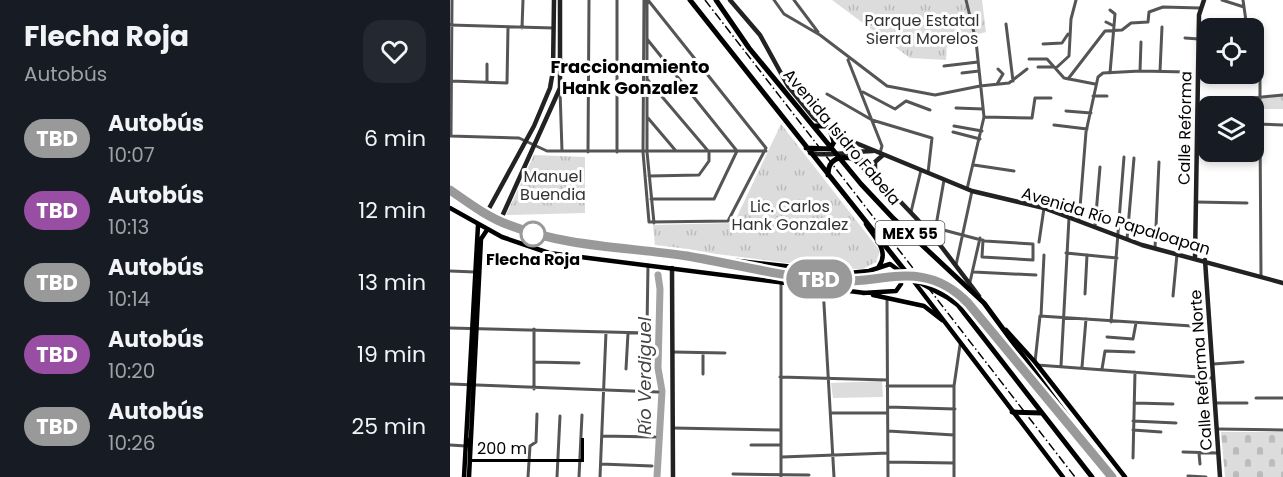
<!DOCTYPE html>
<html lang="es">
<meta charset="utf-8">
<style>
:root{--surface:#171b24;--page:#242831;--text:#f1f3f6;--muted:#9ea1a6}
body{margin:0;font-family:Poppins,sans-serif;background:var(--page);color:var(--text);height:100vh;display:flex;flex-direction:column;font-size:22px;white-space:nowrap}
*{box-sizing:border-box;margin:0}
p{font-size:20px;color:var(--muted)}
.icon{flex:none;width:33px;height:33px;fill:none;stroke:currentColor;stroke-width:2;stroke-linecap:round;stroke-linejoin:round}
.map{position:relative;flex:1;overflow:hidden}
.panel{display:flex;flex-direction:column;background:var(--surface);width:450px}
.panel>*{flex:none}
.badge{padding:0 12px;border-radius:20px;font-size:21px;line-height:39px}
.buttons{position:absolute;left:748px;top:18px;display:grid;gap:12px}
.buttons a{display:grid;place-items:center;width:66px;height:66px;border-radius:12px;background:var(--surface);box-shadow:0 3px 9px #0003;font-size:30px}
.scale{position:absolute;left:18px;bottom:15px;width:116px;box-sizing:border-box;padding-left:6px;border:3px solid #000;border-top:0;font-size:16px;line-height:21px;white-space:nowrap;color:#000;-webkit-text-stroke:4px #fff;paint-order:stroke}
.map>.badge{position:absolute;translate:-50% -50%;box-shadow:0 0 0 3px #fff}
.round{display:grid;place-items:center;flex:none;width:63px;height:63px;border-radius:18px;background:var(--page)}
.head{display:flex;align-items:center;justify-content:space-between;height:102px;padding:0 24px}
h1{font-size:28px;font-weight:700;line-height:45px}
ul{padding:0;list-style:none}
li{display:flex;align-items:center;gap:18px;height:72px;padding:0 24px}
li div{flex:1}
li b{display:block;font-size:22px}
li em{font-style:normal}
li .badge{min-width:66px;font-weight:700;text-align:center}
main{display:flex;flex:1;min-height:0}
.map>svg:first-child{display:block}
</style>
<main>
<section class="panel">
<div class="head"><div><h1>Flecha Roja</h1><p>Autobús</p></div><a class="round"><svg class="icon" aria-label="heart" viewBox="0 0 24 24"><path d="M12 20l-8-8c-3-5 5-10 8-4 3-6 11-1 8 4z"/></svg></a></div>
<ul>
<li><span class="badge" style="background:#999;color:#fff">TBD</span><div><b>Autobús</b><p>10:07</p></div><em>6 min</em></li>
<li><span class="badge" style="background:#984ea3;color:#fff">TBD</span><div><b>Autobús</b><p>10:13</p></div><em>12 min</em></li>
<li><span class="badge" style="background:#999;color:#fff">TBD</span><div><b>Autobús</b><p>10:14</p></div><em>13 min</em></li>
<li><span class="badge" style="background:#984ea3;color:#fff">TBD</span><div><b>Autobús</b><p>10:20</p></div><em>19 min</em></li>
<li><span class="badge" style="background:#999;color:#fff">TBD</span><div><b>Autobús</b><p>10:26</p></div><em>25 min</em></li>
</ul>
</section>
<div class="map">
<svg width="833" height="477" viewBox="0 0 833 477">
<defs>
<pattern id="cemetery-stones" width="16" height="16" patternUnits="userSpaceOnUse" patternTransform="scale(1.5)"><rect width="16" height="16" fill="#dcdcdc"/><path d="M2 7V4a2 2 0 0 1 4 0v3zM10 15v-3a2 2 0 0 1 4 0v3z" fill="#bbb"/></pattern>
<pattern id="park-tufts" width="24" height="20" patternUnits="userSpaceOnUse" patternTransform="scale(1.5)"><rect width="24" height="20" fill="#dcdcdc"/><path d="M3 7l-1-3M5 7V3M7 7l1-3M15 17l-1-3M17 17v-4M19 17l1-3" fill="none" stroke="#bbb"/></pattern>
</defs>
<rect width="100%" height="100%" fill="#fff"/>
<path fill="#dcdcdc" d="M432,381L433,397L383,398L381,383Z"/>
<path fill="url(#cemetery-stones)" d="M771,432H833V477H775Z"/>
<path fill="url(#park-tufts)" d="M382,0H532L536,32L497,43L496,60L460,58Z
M824,96H833V109H811V99Z
M331,124L430,251L426,262L413,269H383L205,246L203,225L284,223Z
M84,155L135,157V213L56,215Z"/>
<g fill="none" stroke-linecap="round" stroke-linejoin="round">
<path stroke="#a3a3a3" stroke-width="7" d="M207,477L212,391L208,368L210,289L208,275"/>
<path stroke="#555" stroke-width="3" d="M167,0V152
M194,0L193,152L199,222L278,221L316,148L198,0
M197,0V152L204,223
M324,0L334,14L370,35L437,86L485,95L530,86L559,83L577,69
M344,0L368,32
M516,0L526,41L534,117L517,189
M772,0L794,7
M793,0L797,28
M656,22L662,25
M556,24L563,81
M0,25L104,28
M72,28L73,0
M735,38L749,39
M197,39L287,151L264,199H201
M593,44L612,43L618,34
M804,54L810,68V99
M579,59H597L614,78L645,84
M398,60L432,146L430,153
M494,66L528,62
M588,67H603
M606,68L619,56L621,19L626,0
M690,71L691,42
M710,71L712,27
M512,73L529,71
M660,73L665,14L660,10
M197,79L259,152V161L249,175L199,176
M618,79L655,31L672,30L681,23L698,22L699,12L713,7L750,8
M1,81L57,83L58,27
M37,82V64
M547,84L553,74L548,69
M110,90L112,151
M413,92L445,109L456,101L480,110
M377,94L422,120L482,138L478,173
M643,96H657
M775,106L783,100L833,95
M506,108L533,109
M616,111L641,113
M534,117L582,118L585,98H601
M198,118L226,151
M804,124L833,125
M810,124L811,276
M604,125L637,129
M504,126L532,131
M503,132L530,139
M748,132L759,125
M0,136L69,138L97,151H316
M1,136L2,0
M138,152L139,0
M524,165L564,171
M746,202L797,203
M461,212L471,170
M629,220L636,132L648,77L653,73L690,71L737,72
M645,226L650,167
M486,228L535,241L583,244V260L532,257L533,240
M484,237L494,180
M677,239L684,158
M589,242L594,208
M705,248L709,162
M616,253L667,258
M506,265L522,191
M0,271L25,272
M524,272L586,275
M520,282L530,238
M373,287L384,477
M635,294L637,255
M723,296L727,254
M437,299L438,477
M591,316L594,255
M661,322L674,157
M0,328L198,333
M657,337L683,339L686,323
M223,352L275,353
M253,353V374
M84,362L129,363
M585,362L590,316L742,326
M763,364L793,362
M587,365L762,378
M611,366L619,218
M632,367L636,319
M176,369L178,333
M652,369L655,351L684,352
M330,377L437,380
M0,384L208,392
M437,386H504
M84,389V329
M196,391L198,265
M806,398H833
M684,403L723,404
M765,403H797
M438,407L505,409
M381,413H437
M683,421L726,423
M223,428L331,430
M767,429L833,430
M683,430L711,432
M438,431L504,435
M153,436L205,437
M0,445L16,446
M301,445H331
M733,452L768,453
M749,453L750,464
M332,457L438,453
M683,458L685,372
M438,462L504,463
M151,464L202,466
M283,474L359,475
M738,476L756,477
M78,477L80,446L86,442L87,414
M107,477L110,416
M129,477L132,415
M150,477L156,332
M331,477V282
M504,477V386L510,345"/>
<path stroke="#222" stroke-width="4.5" d="M280,0L310,35L338,86L364,118L389,136L428,178
M389,136L522,191L594,208L692,245L833,283
M360,153C380,157 402,151 423,151
M425,175V162L433,155
M446,197L484,237L529,296
M36,214L84,126L100,88L103,71L104,0
M50,221L110,88V0
M745,258L749,15L754,0
M755,260L770,477
M222,268L223,477"/>
<path stroke="#000" stroke-width="4.5" d="M0,190L50,221L83,234L243,257
M0,208L52,237L99,253L415,293
M416,224C424,237 440,251 429,266
M260,258L399,273L419,271L440,264L451,272V284L446,291L413,293
M462,279L613,477
M423,295L474,306L492,320
M556,330L585,362L675,477
M14,477L28,225
M19,477L31,239L37,230"/>
<path stroke="#000" stroke-width="5" d="M240,0L460,277L497,297L508,305L642,477
M266,0L299,48L411,184L442,217L534,303L662,477
M364,126H374
M356,148L380,149L384,142L380,130
M378,175C378,159 389,155 404,159L447,199
M240,257L376,281H401L455,274L475,277L492,283L518,303L629,436
M562,412L592,413"/>
<path stroke="#000" stroke-width="1.5" stroke-dasharray="9 3 1.5 3" stroke-linecap="butt" d="M255,0L625,477"/>
</g>
<g fill="none" stroke-linecap="round" stroke-linejoin="round">
<g stroke="#fff" stroke-width="14">
<path id="line" d="M0,190C19,203 37,217 59,225C115,247 178,247 237,256C284,264 330,276 377,281C431,286 472,256 518,303L662,477"/>
</g>
<use href="#line" stroke="#999" stroke-width="9"/>
</g>
<circle fill="#fff" stroke="#999" stroke-width="3" cx="83" cy="234" r="12"/>
<g text-anchor="middle" dominant-baseline="central" stroke-width="6" stroke-linejoin="round" paint-order="stroke">
<rect fill="#fff" stroke="#4c4c4c" stroke-width="1.5" x="425.5" y="221" width="69" height="24" rx="4.5"/>
<g font-size="15" font-weight="bold" fill="#000">
<text x="460" y="233">MEX 55</text>
</g>
<g font-size="16" fill="#333" stroke="#fff">
<text x="472" y="20">Parque Estatal<tspan x="472" dy="18">Sierra Morelos</tspan></text>
<text x="103" y="176">Manuel<tspan x="103" dy="18">Buendia</tspan></text>
<text x="340" y="206">Lic. Carlos<tspan x="340" dy="18">Hank Gonzalez</tspan></text>
</g>
<g font-size="16" fill="#000" stroke="#fff">
<text transform="translate(735 128) rotate(-89)">Calle Reforma</text>
<text transform="translate(392 137) rotate(50)">Avenida Isidro Fabela</text>
<text transform="translate(666 221) rotate(17)">Avenida Río Papaloapan</text>
<text transform="translate(751 370) rotate(-94)">Calle Reforma Norte</text>
</g>
<g font-size="16" font-weight="bold" fill="#000" stroke="#fff">
<text x="83" y="259">Flecha Roja</text>
</g>
<g font-size="18" font-weight="bold" fill="#000" stroke="#fff">
<text x="180" y="66">Fraccionamiento<tspan x="180" dy="21">Hank Gonzalez</tspan></text>
</g>
<g font-size="18" font-style="italic" fill="#444" stroke="#fff">
<text transform="translate(194 376) rotate(-90)">Río Verdiguel</text>
</g>
</g>
</svg>
<div class="buttons">
<a><svg class="icon" aria-label="locate" viewBox="0 0 24 24"><circle cx="12" cy="12" r="6"/><path d="M12 2v4M12 18v4M2 12h4M18 12h4"/></svg></a>
<a><svg class="icon" aria-label="layers" viewBox="0 0 24 24"><path d="M12 4l9 5-9 5-9-5zM3 14l9 5 9-5"/></svg></a>
</div>
<div class="scale">200 m</div>
<b class="badge" style="left:369px;top:279px;background:#999;color:#fff">TBD</b>
</div>
</main>
